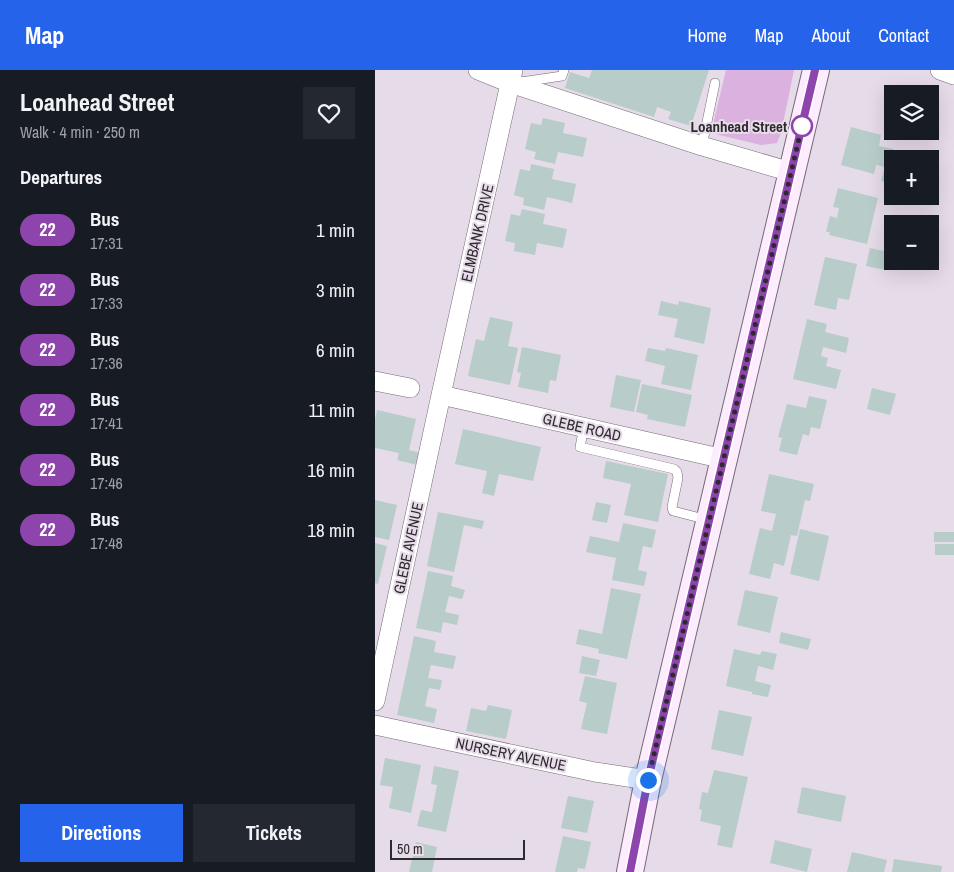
<!DOCTYPE html>
<meta charset="utf-8">
<style>
:root{--surface:#171b24;--page:#242831;--text:#f1f3f6;--muted:#9ea1a6;--accent:#2563eb}
body{margin:0;font-family:"Archivo Narrow",sans-serif;background:var(--page);color:var(--text);height:100vh;display:flex;flex-direction:column;font-size:19px;white-space:nowrap}
*{box-sizing:border-box;margin:0}
p{font-size:16px;color:var(--muted)}
.icon{flex:none;width:28px;height:28px;fill:none;stroke:currentColor;stroke-width:2;stroke-linecap:round;stroke-linejoin:round}
.map{position:relative;flex:1;overflow:hidden}
.panel{display:flex;flex-direction:column;background:var(--surface);width:375px}
.panel>*{flex:none}
.badge{padding:0 10px;border-radius:16px;font-size:18px;line-height:32px}
.fabs{position:absolute;left:509px;top:15px;display:grid;gap:10px}
.fabs a{display:grid;place-items:center;width:55px;height:55px;border-radius:0px;background:var(--surface);box-shadow:0 5px 20px #0002;font-size:25px}
.scale{position:absolute;left:15px;bottom:12px;width:135px;box-sizing:border-box;padding-left:5px;border:2px solid #2e292e;border-top:0;font-size:14px;line-height:18px;white-space:nowrap;color:#2e292e;-webkit-text-stroke:4px #e6dbe8;paint-order:stroke}
.you{position:absolute;width:25px;height:25px;margin:-12px;border:4px solid #fff;border-radius:50%;background:#1a73e8;box-shadow:0 0 0 8px #1a73e833}
.map>.badge{position:absolute;translate:-50% -50%;box-shadow:0 0 0 2px #fff}
h2{padding:0 20px;font-size:19px;line-height:45px}
.round{display:grid;place-items:center;flex:none;width:52px;height:52px;border-radius:0px;background:var(--page)}
.headline{display:flex;align-items:center;justify-content:space-between;height:85px;padding:0 20px}
h1{font-size:24px;font-weight:700;line-height:38px}
.primary-button{display:flex;gap:10px;margin-top:auto;padding:10px 20px}
.primary-button a{flex:1;height:58px;border-radius:0px;background:var(--accent);color:#fff;font-size:20px;font-weight:700;line-height:58px;text-align:center}
.primary-button a+a{background:var(--page);color:var(--text)}
ul{padding:0;list-style:none}
li{display:flex;align-items:center;gap:15px;height:60px;padding:0 20px}
li div{flex:1}
li b{display:block;font-size:19px}
li em{font-style:normal}
li .badge{min-width:55px;font-weight:700;text-align:center}
header{display:flex;align-items:center;gap:30px;box-sizing:border-box;height:70px;padding:0 25px;background:var(--accent);color:#fff}
header strong{font-size:24px}
nav{display:flex;gap:28px;margin-inline-start:auto;font-size:18px}
main{display:flex;flex:1;min-height:0}
.map>svg:first-child{display:block}
</style>
<header>
<strong>Map</strong>
<nav><a>Home</a><a>Map</a><a>About</a><a>Contact</a></nav>
</header>
<main>
<section class="panel">
<div class="headline"><div><h1>Loanhead Street</h1><p>Walk · 4 min · 250 m</p></div><a class="round"><svg class="icon" aria-label="heart" viewBox="0 0 24 24"><path d="M12 20l-8-8c-3-5 5-10 8-4 3-6 11-1 8 4z"/></svg></a></div>
<h2>Departures</h2>
<ul>
<li><span class="badge" style="background:#8e44ad;color:#fff">22</span><div><b>Bus</b><p>17:31</p></div><em>1 min</em></li>
<li><span class="badge" style="background:#8e44ad;color:#fff">22</span><div><b>Bus</b><p>17:33</p></div><em>3 min</em></li>
<li><span class="badge" style="background:#8e44ad;color:#fff">22</span><div><b>Bus</b><p>17:36</p></div><em>6 min</em></li>
<li><span class="badge" style="background:#8e44ad;color:#fff">22</span><div><b>Bus</b><p>17:41</p></div><em>11 min</em></li>
<li><span class="badge" style="background:#8e44ad;color:#fff">22</span><div><b>Bus</b><p>17:46</p></div><em>16 min</em></li>
<li><span class="badge" style="background:#8e44ad;color:#fff">22</span><div><b>Bus</b><p>17:48</p></div><em>18 min</em></li>
</ul>
<div class="primary-button"><a>Directions</a><a>Tickets</a></div>
</section>
<div class="map">
<svg width="579" height="802" viewBox="0 0 579 802">
<rect width="100%" height="100%" fill="#e6dbe8"/>
<path fill="#dbb1e0" d="M351,0H419L406,63L402,73L386,75L336,63Z"/>
<path fill="#b8ccca" d="M217,0H334L316,56L293,49L296,42L282,37L279,47L190,18L195,2L214,8Z
M168,48L190,53L188,63L212,68L208,87L183,82L180,94L159,89L161,82L150,79L156,53L166,55Z
M476,57L506,65L504,76L519,79L516,91L518,92V114L506,111L510,97L501,95L499,104L466,95Z
M156,94L179,99L177,109L201,114L197,133L172,127L169,140L148,135L149,128L139,125L145,99L155,101Z
M463,118L503,128L492,174L454,165L455,162H451L455,146L462,148L464,138L458,137Z
M147,139L170,144L168,154L192,159L188,178L162,173L160,185L139,181L140,173L130,171L136,144L145,146Z
M495,178L514,182L510,200L491,196Z
M450,187L482,194L474,230L463,228L461,240L439,235Z
M286,231L303,235L304,231L336,238L329,274L299,267L303,249L283,245Z
M115,247L138,252L133,276L143,278L135,315L93,306L101,269L109,271Z
M432,249L452,254L450,262L474,268L471,283L448,277L446,286L453,288L451,296L466,300L461,319L418,309Z
M147,277L186,285L181,311L175,310L173,323L143,317L146,303L142,302Z
M273,278L290,281L291,278L323,285L316,320L286,314L290,296L270,291Z
M241,305L266,310L259,342L235,337Z
M267,314L317,325L310,357L272,349L273,345L261,342Z
M497,318L521,324L515,345L492,339Z
M434,326L452,330L445,359L436,357L434,366L428,364L422,385L404,381L407,368L403,367L412,334L431,338Z
M2,340L41,349L34,380L45,383L42,395L22,390L24,383L0,378V350Z
M88,359L166,377L158,411L124,404L119,426L107,423L112,401L80,394Z
M231,391L293,404L283,452L249,445L256,414L228,408Z
M394,404L439,414L435,431L430,430L422,466L416,465L409,496L399,493L395,509L374,504L385,458L397,461L401,444L386,441Z
M0,430L22,435L14,470L0,467Z
M221,432L236,435L232,453L217,450Z
M63,442L109,451L107,459L89,455L79,502L52,496Z
M248,453L281,460L277,478L268,476L263,500L272,502L269,516L237,510L241,488L211,482L215,466L244,472Z
M425,459L454,466L444,511L415,504Z
M559,462H579V472H559Z
M0,473L12,476L3,514L0,513Z
M560,474H579V485H560Z
M53,501L78,506L76,516L90,520L87,529L74,526L70,542L84,545L82,555L68,552L66,563L41,558Z
M236,518L266,524L252,589L223,583L224,579L201,574L204,559L227,564Z
M370,520L403,527L395,563L362,555Z
M406,562L436,569L433,580L404,573Z
M39,566L61,571L59,582L81,586L78,599L56,595L53,608L67,610L65,620L54,618L50,636L62,639L59,653L22,645Z
M359,579L385,585L387,581L402,584L398,600L383,596L380,611L396,615L393,627L377,624V622L351,616Z
M207,586L225,590L221,606L204,603Z
M210,606L242,613L232,664L206,659L212,633L204,631Z
M113,635L137,640L131,669L91,661L96,638L111,641Z
M344,640L377,647L368,686L336,679Z
M10,688L46,695L36,743L14,738L18,717L5,715Z
M59,696L84,701L71,762L42,756L46,740L57,742L62,715L56,714Z
M339,700L373,707L357,778L342,775L346,756L325,751L327,740L324,739L327,722L333,723Z
M427,717L471,726L466,752L422,743Z
M193,726L219,731L212,763L186,758Z
M188,766L216,772L210,799L203,798L202,802H180Z
M400,770L437,779L432,802L395,793Z
M41,772L62,777L57,802H34Z
M477,782L512,790L509,802H472Z
M519,789L567,796L566,802H517Z"/>
<g fill="none" stroke-linecap="round" stroke-linejoin="round">
<g stroke="#746a75" stroke-width="10">
<path id="lane" d="M146,12L187,6L189,0
M327,76L340,13
M209,357L205,377L299,399L302,402L303,408L297,437L298,441L333,450"/>
</g>
<g stroke="#746a75" stroke-width="20">
<path id="street" d="M103,0L135,13L327,76L416,102
M565,0L579,5
M0,311L35,318
M66,325L349,389
M0,631L66,325L138,0
M0,655L220,702L273,710"/>
</g>
<g stroke="#746a75" stroke-width="28">
<path id="secondary" d="M255,802L273,710L441,0"/>
</g>
<use href="#lane" stroke="#fff" stroke-width="9"/>
<use href="#street" stroke="#fff" stroke-width="19"/>
<use href="#secondary" stroke="#fcecfe" stroke-width="26"/>
</g>
<g fill="none" stroke-linecap="round" stroke-linejoin="round">
<g stroke="#fff" stroke-width="11">
<path id="line" d="M255,802L273,710L440,0"/>
</g>
<use href="#line" stroke="#8e44ad" stroke-width="8"/>
<path stroke="#2e292e" stroke-width="5" stroke-dasharray="0 9" d="M273,710L427,56"/>
</g>
<circle fill="#fff" stroke="#8e44ad" stroke-width="2.5" cx="427" cy="56" r="10"/>
<g text-anchor="middle" dominant-baseline="central" stroke-width="4" stroke-linejoin="round" paint-order="stroke">
<g font-size="15" font-weight="bold" fill="#2e292e" stroke="#e6dbe8" text-anchor="end">
<text x="412" y="56">Loanhead Street</text>
</g>
<g font-size="15" fill="#2e292e" stroke="#e6dbe8">
<text transform="translate(102 163) rotate(-77)">ELMBANK DRIVE</text>
<text transform="translate(207 357) rotate(13)">GLEBE ROAD</text>
<text transform="translate(33 478) rotate(-78)">GLEBE AVENUE</text>
<text transform="translate(136 684) rotate(12)">NURSERY AVENUE</text>
</g>
</g>
</svg>
<div class="fabs">
<a><svg class="icon" aria-label="layers" viewBox="0 0 24 24"><path d="M12 4l9 5-9 5-9-5zM3 14l9 5 9-5"/></svg></a>
<a>+</a>
<a>−</a>
</div>
<div class="scale">50 m</div>
<div class="you" style="left:273px;top:710px"></div>
</div>
</main>
